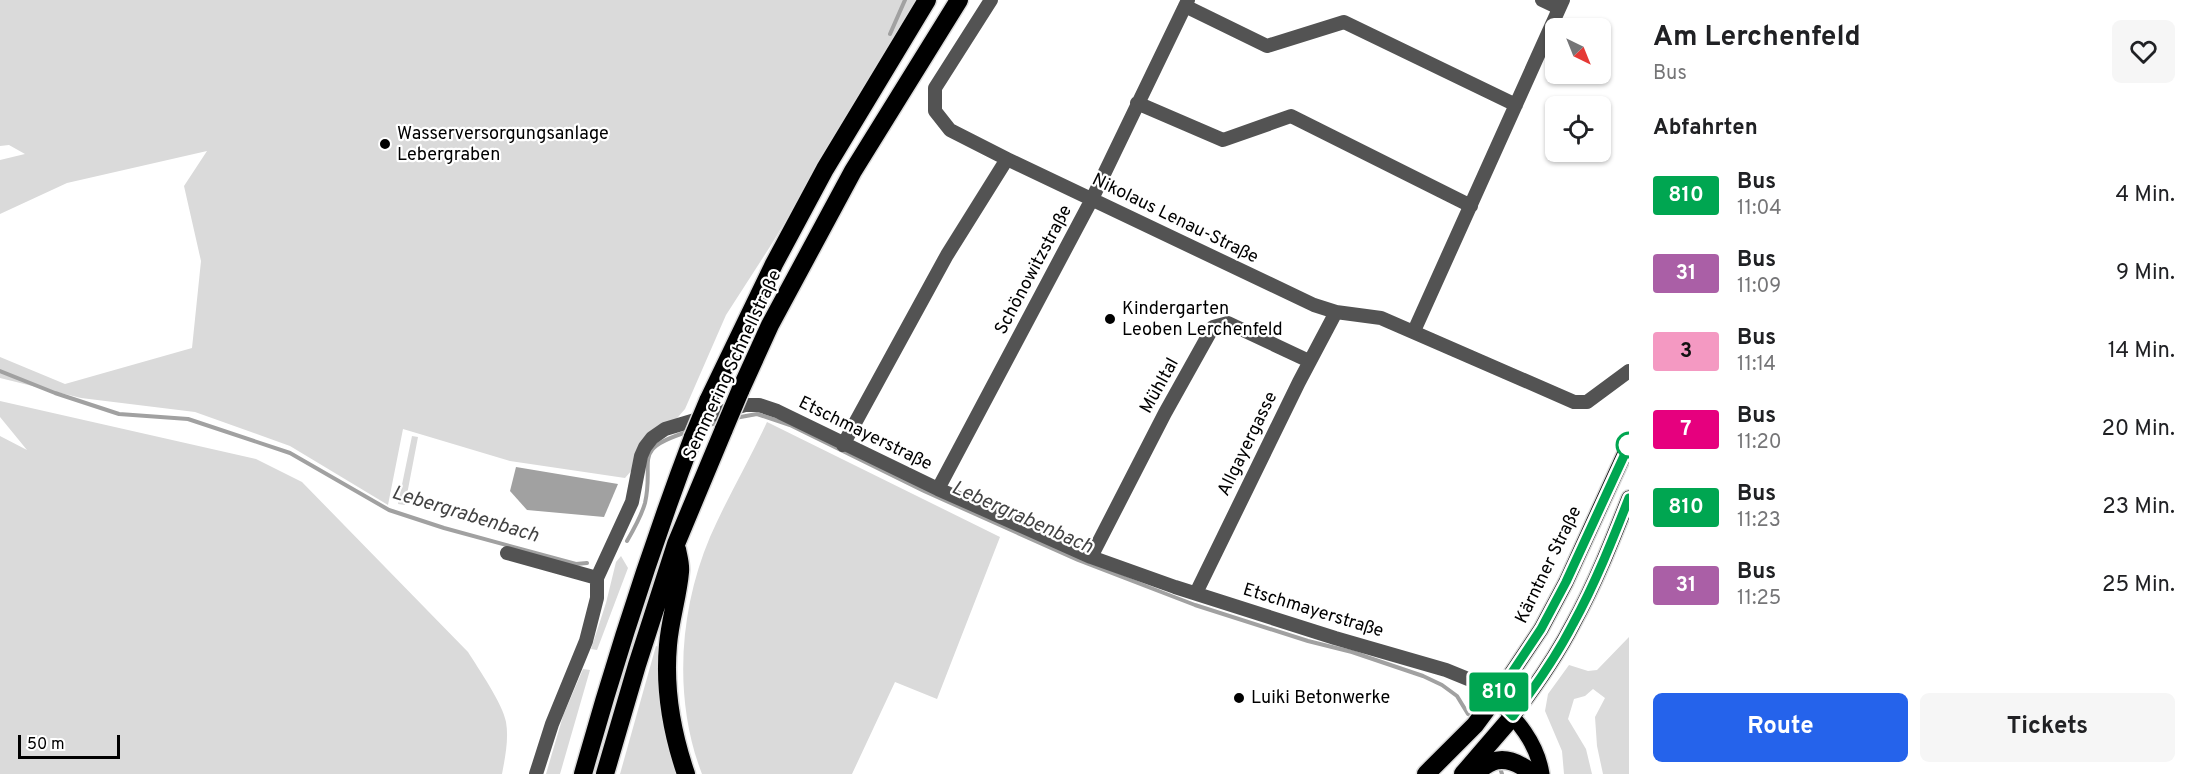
<!DOCTYPE html>
<html lang="de">
<meta charset="utf-8">
<style>
:root{--surface:#fff;--page:#f6f6f6;--text:#202124;--muted:#757577;--accent:#2563eb}
body{margin:0;font-family:Overpass,sans-serif;background:var(--page);color:var(--text);height:100vh;display:flex;flex-direction:column;font-size:22px;white-space:nowrap}
*{box-sizing:border-box;margin:0}
p{font-size:20px;color:var(--muted)}
.icon{flex:none;width:33px;height:33px;fill:none;stroke:currentColor;stroke-width:2;stroke-linecap:round;stroke-linejoin:round}
.map{position:relative;flex:1;overflow:hidden}
.drawer{display:flex;flex-direction:column;background:var(--surface);width:570px}
.drawer>*{flex:none}
.badge{padding:0 12px;border-radius:4px;font-size:21px;line-height:39px}
.needle{width:39px;rotate:137deg}
.tools{position:absolute;left:1545px;top:18px;display:grid;gap:12px}
.tools a{display:grid;place-items:center;width:66px;height:66px;border-radius:9px;background:var(--surface);box-shadow:0 2px 4px #0004;font-size:30px}
.scale{position:absolute;left:18px;bottom:15px;width:102px;box-sizing:border-box;padding-left:6px;border:3px solid #000;border-top:0;font-size:16px;line-height:21px;white-space:nowrap;color:#000;-webkit-text-stroke:4px #fff;paint-order:stroke}
.map>.badge{position:absolute;translate:-50% -50%;box-shadow:0 0 0 3px #fff}
h2{padding:0 24px;font-size:22px;line-height:54px}
.round{display:grid;place-items:center;flex:none;width:63px;height:63px;border-radius:9px;background:var(--page)}
.overview{display:flex;align-items:center;justify-content:space-between;height:102px;padding:0 24px}
h1{font-size:28px;font-weight:700;line-height:45px}
.cta{display:flex;gap:12px;margin-top:auto;padding:12px 24px}
.cta a{flex:1;height:69px;border-radius:9px;background:var(--accent);color:#fff;font-size:24px;font-weight:700;line-height:69px;text-align:center}
.cta a+a{background:var(--page);color:var(--text)}
ul{padding:0;list-style:none}
li{display:flex;align-items:center;gap:18px;height:78px;padding:0 24px}
li div{flex:1}
li b{display:block;font-size:22px}
li em{font-style:normal}
li .badge{min-width:66px;font-weight:700;text-align:center}
main{display:flex;flex:1;min-height:0}
.map>svg:first-child{display:block}
</style>
<main>
<div class="map">
<svg width="1629" height="774" viewBox="0 0 1629 774">
<rect width="100%" height="100%" fill="#fff"/>
<path fill="#dadada" d="M0,0H918L773,242L726,315L685,409L625,478L510,461L403,429L388,505L290,446L195,412L81,398L0,378V357L65,384L192,348L201,261L184,186L207,151L67,183L0,214V160L25,154L9,145L0,146Z
M0,401L256,459L302,482L468,652C478,668 503,704 506,722C509,739 505,758 502,774H0V436L27,450L0,417Z
M767,422L1000,537L937,699L895,682L852,774H702C673,699 679,610 710,537C727,498 749,461 767,422Z
M412,436L418,437L405,505L398,504Z
M621,556L628,568L597,650L591,649L606,603L616,562Z
M1629,637V774H1603L1597,746L1595,717L1605,698L1593,689L1585,696L1574,699L1568,719L1586,749L1592,774H1564L1562,751L1545,711L1548,694L1569,665L1588,671L1597,670Z
M656,646L659,647L679,774H620Z
M583,669L590,670L560,774H546L563,716Z"/>
<path fill="#a1a1a1" d="M516,467L618,484L604,517L527,510L510,491Z"/>
<g fill="none" stroke-linecap="round" stroke-linejoin="round">
<path stroke="#a1a1a1" stroke-width="4" d="M890,34L905,0
M0,371L55,393L119,414L188,419L290,453L389,510L444,528L576,564L587,563
M735,418L757,414L790,425L924,491L1078,560L1195,605L1308,641L1352,652L1423,676L1442,685L1457,696L1468,714
M703,427L719,422
M627,541C634,529 641,517 645,503C655,459 630,450 687,432
M1501,771L1502,774"/>
<g stroke="#dbdbdb" stroke-width="18">
<path id="major" d="M1513,716C1535,687 1556,657 1573,624C1595,584 1612,541 1629,498
M1542,774C1537,742 1517,720 1495,698L1541,629L1566,582L1629,444"/>
</g>
<g stroke="#dbdbdb" stroke-width="21">
<path id="highway" d="M740,391L770,325L853,171L959,0
M708,401L774,264L825,169L927,0
M677,549C678,556 681,564 680,572C678,596 670,620 668,645C664,689 672,733 686,774
M1470,771C1482,770 1483,766 1492,762C1507,756 1522,765 1533,774
M583,774C615,660 651,548 693,437
M605,774L637,665L676,544L724,429
M1426,774L1475,725L1495,698
M1463,774L1513,716"/>
</g>
<path stroke="#535353" stroke-width="14" d="M991,0L935,88V111L950,130L1007,159
M1542,0L1559,8
M1185,6L1267,46L1344,22L1516,105
M1137,103L1223,140L1291,116L1471,206
M1414,331L1563,0
M843,445L947,255L1007,159L1314,305L1336,312L1381,318L1574,402H1587L1629,371
M938,489L1092,199L1188,0
M507,553L597,578
M1091,557L1165,413L1213,327L1228,323L1309,361
M1196,593L1299,382L1336,312
M536,774L552,724L586,641L597,598V578L632,502L641,456L645,447L652,438L665,429L745,405H759L777,411L938,489L1091,557L1175,587L1335,638L1446,670L1473,681L1495,698"/>
<use href="#major" stroke="#000" stroke-width="15"/>
<use href="#highway" stroke="#000" stroke-width="18"/>
<g stroke="#dbdbdb" stroke-width="21" stroke-linecap="butt">
<path id="highway-bridge" d="M724,429L740,391
M693,437L708,401"/>
</g>
<use href="#highway-bridge" stroke="#000" stroke-width="18"/>
</g>
<g fill="none" stroke-linecap="round" stroke-linejoin="round">
<g stroke="#fff" stroke-width="14">
<path id="line" d="M1629,445L1566,582L1541,629L1495,698L1513,716C1535,687 1556,657 1573,624C1595,584 1612,541 1629,498"/>
</g>
<use href="#line" stroke="#00a651" stroke-width="9"/>
</g>
<g fill="#000" stroke="#fff" stroke-width="2">
<circle cx="385" cy="144" r="6"/>
<circle cx="1110" cy="319" r="6"/>
<circle cx="1239" cy="698" r="6"/>
</g>
<circle fill="#fff" stroke="#00a651" stroke-width="3" cx="1629" cy="445" r="12"/>
<g text-anchor="middle" dominant-baseline="central" stroke-width="4.5" stroke-linejoin="round" paint-order="stroke">
<g font-size="18" fill="#000" stroke="#fff" text-anchor="start">
<text x="397" y="134">Wasserversorgungsanlage<tspan x="397" dy="21">Lebergraben</tspan></text>
<text x="1122" y="309">Kindergarten<tspan x="1122" dy="21">Leoben Lerchenfeld</tspan></text>
<text x="1251" y="698">Luiki Betonwerke</text>
</g>
<g font-size="18" fill="#000" stroke="#fff">
<text transform="translate(1175 219) rotate(26)">Nikolaus Lenau-Straße</text>
<text transform="translate(1034 270) rotate(-62)">Schönowitzstraße</text>
<text transform="translate(733 365) rotate(-65)">Semmering Schnellstraße</text>
<text transform="translate(1160 386) rotate(-61)">Mühltal</text>
<text transform="translate(865 434) rotate(26)">Etschmayerstraße</text>
<text transform="translate(1248 444) rotate(-64)">Allgayergasse</text>
<text transform="translate(1549 565) rotate(-64)">Kärntner Straße</text>
<text transform="translate(1313 611) rotate(17)">Etschmayerstraße</text>
</g>
<g font-size="20" font-style="italic" fill="#424242" stroke="#fff">
<text transform="translate(465 515) rotate(17)">Lebergrabenbach</text>
<text transform="translate(1022 518) rotate(24)">Lebergrabenbach</text>
</g>
</g>
</svg>
<div class="tools">
<a><svg class="needle" viewBox="-14 -14 28 28"><path d="M0-13l5 13h-10z" fill="#e53935"/><path d="M0 13l5-13h-10z" fill="#757577"/></svg></a>
<a><svg class="icon" aria-label="locate" viewBox="0 0 24 24"><circle cx="12" cy="12" r="6"/><path d="M12 2v4M12 18v4M2 12h4M18 12h4"/></svg></a>
</div>
<div class="scale">50 m</div>
<b class="badge" style="left:1499px;top:692px;background:#00a651;color:#fff">810</b>
</div>
<section class="drawer">
<div class="overview"><div><h1>Am Lerchenfeld</h1><p>Bus</p></div><a class="round"><svg class="icon" aria-label="heart" viewBox="0 0 24 24"><path d="M12 20l-8-8c-3-5 5-10 8-4 3-6 11-1 8 4z"/></svg></a></div>
<h2>Abfahrten</h2>
<ul>
<li><span class="badge" style="background:#00a651;color:#fff">810</span><div><b>Bus</b><p>11:04</p></div><em>4 Min.</em></li>
<li><span class="badge" style="background:#aa5fa6;color:#fff">31</span><div><b>Bus</b><p>11:09</p></div><em>9 Min.</em></li>
<li><span class="badge" style="background:#f499c2;color:#111">3</span><div><b>Bus</b><p>11:14</p></div><em>14 Min.</em></li>
<li><span class="badge" style="background:#e6007e;color:#fff">7</span><div><b>Bus</b><p>11:20</p></div><em>20 Min.</em></li>
<li><span class="badge" style="background:#00a651;color:#fff">810</span><div><b>Bus</b><p>11:23</p></div><em>23 Min.</em></li>
<li><span class="badge" style="background:#aa5fa6;color:#fff">31</span><div><b>Bus</b><p>11:25</p></div><em>25 Min.</em></li>
</ul>
<div class="cta"><a>Route</a><a>Tickets</a></div>
</section>
</main>
